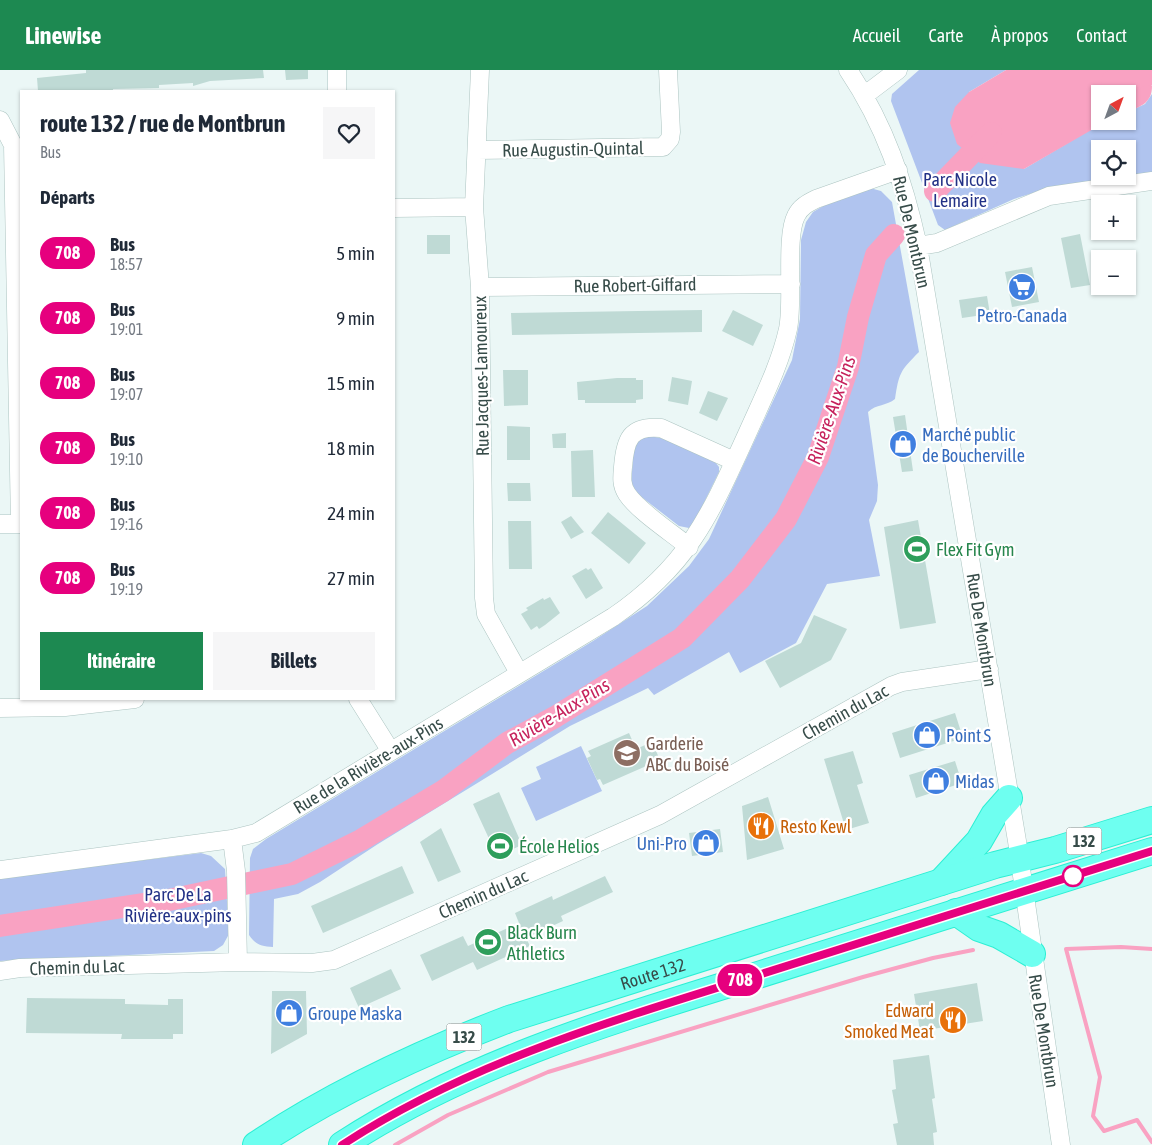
<!DOCTYPE html>
<html lang="fr">
<meta charset="utf-8">
<style>
:root{--surface:#fff;--page:#f6f6f7;--text:#1f2937;--muted:#747a83;--accent:#1d8951}
body{margin:0;font-family:"Asap Condensed",sans-serif;background:var(--page);color:var(--text);height:100vh;display:flex;flex-direction:column;font-size:19px;white-space:nowrap}
*{box-sizing:border-box;margin:0}
p{font-size:16px;color:var(--muted)}
.icon{flex:none;width:28px;height:28px;fill:none;stroke:currentColor;stroke-width:2;stroke-linecap:round;stroke-linejoin:round}
.map{position:relative;flex:1;overflow:hidden}
.sheet{position:absolute;left:20px;top:20px;width:375px;height:610px;display:flex;flex-direction:column;background:var(--surface);border-radius:0px;box-shadow:0 1px 4px #0004}
.sheet>*{flex:none}
.badge{padding:0 10px;border-radius:16px;font-size:18px;line-height:32px}
.needle{width:32px;rotate:41deg}
.tools{position:absolute;left:1091px;top:15px;display:grid;gap:10px}
.tools a{display:grid;place-items:center;width:45px;height:45px;border-radius:0px;background:var(--surface);box-shadow:0 1px 4px #0004;font-size:25px}
.map>.badge{position:absolute;translate:-50% -50%;box-shadow:0 0 0 2px #fff}
h2{padding:0 20px;font-size:19px;line-height:45px}
.round{display:grid;place-items:center;flex:none;width:52px;height:52px;border-radius:0px;background:var(--page)}
.head{display:flex;align-items:center;justify-content:space-between;height:85px;padding:0 20px}
h1{font-size:24px;font-weight:700;line-height:38px}
.action{display:flex;gap:10px;margin-top:auto;padding:10px 20px}
.action a{flex:1;height:58px;border-radius:0px;background:var(--accent);color:#fff;font-size:20px;font-weight:700;line-height:58px;text-align:center}
.action a+a{background:var(--page);color:var(--text)}
ul{padding:0;list-style:none}
li{display:flex;align-items:center;gap:15px;height:65px;padding:0 20px}
li div{flex:1}
li b{display:block;font-size:19px}
li em{font-style:normal}
li .badge{min-width:55px;font-weight:700;text-align:center}
header{display:flex;align-items:center;gap:30px;box-sizing:border-box;height:70px;padding:0 25px;background:var(--accent);color:#fff}
header strong{font-size:24px}
nav{display:flex;gap:28px;margin-inline-start:auto;font-size:18px}
.map>svg:first-child{display:block}
</style>
<header>
<strong>Linewise</strong>
<nav><a>Accueil</a><a>Carte</a><a>À propos</a><a>Contact</a></nav>
</header>
<div class="map">
<svg width="1152" height="1075" viewBox="0 0 1152 1075">
<rect width="100%" height="100%" fill="#ebf7f6"/>
<path fill="#b0c4ef" d="M919,0H1006L969,22L1024,99L1100,54L1107,51H1128V42L1145,34L1152,24V103L1128,105V79H1100V106H1122L1049,118L1014,129L945,160L938,155L891,31L892,24Z
M870,118L881,121L892,132L919,282C900,301 899,303 895,329C887,336 876,334 868,342L878,415L877,431L869,450L880,506L827,514L796,573L740,603L729,582L654,625L648,618L570,656L378,774L320,812L298,824L274,829L273,877C261,876 256,875 249,865L250,788L253,779L266,769L593,571L647,536L689,496L709,469L792,290L800,249L801,170L806,152L813,142L825,135Z
M645,366C664,366 708,380 719,397V402L693,455L689,458L679,456L635,422L631,416L634,373Z
M581,676L602,721L536,751L521,718L541,709L536,697Z
M201,783L211,786L225,799L229,864L223,875L214,881L0,891V808Z"/>
<path fill="#f9a2c2" d="M1006,0H1136L1152,16C1152,33 1141,36 1128,42V24H1100V51H1107L1024,99L980,93L957,74L950,53L955,37L969,22Z"/>
<g fill="none" stroke-linecap="round" stroke-linejoin="round">
<path stroke="#f9a2c2" stroke-width="4" d="M1152,879L1121,877L1066,879L1100,1007L1093,1046L1104,1061L1137,1050L1152,1072
M395,1075L448,1045L548,1002L863,907L933,888L973,880"/>
<path stroke="#f9a2c2" stroke-width="22" d="M1112,11L1152,4
M935,121L991,63
M0,856L169,830L292,804L361,770L443,721L507,673L555,647L682,568L740,509L786,449L818,387L848,297L858,247L876,185L894,165"/>
</g>
<path fill="#bfdad5" d="M86,0H263L264,8L210,11L193,16V13L159,15V18L113,19V21H38L37,8L86,3Z
M285,0H308V9L286,10Z
M1080,164L1090,215L1071,218L1061,168Z
M427,165H450V184H427Z
M1032,197L1039,232L1012,237L1005,202Z
M987,226L990,244L962,248L959,230Z
M702,240V262L512,265L511,243Z
M733,240L763,255L753,276L722,261Z
M503,300H528V335L504,336Z
M672,307L692,311L688,335L668,331Z
M617,308H636V310H643V329L636,330V333H585V330H578L577,312Z
M708,321L728,328L717,351L699,343Z
M905,345L913,401L902,402L893,347Z
M507,356L530,357V390H507Z
M566,363V378H553L552,364Z
M593,380L595,427H572L571,381Z
M507,413H530L531,431H508Z
M608,442L646,473L629,494L591,463Z
M571,446L584,462L571,469L561,452Z
M918,450L936,553L900,559L884,457Z
M508,451H531L532,499H509Z
M586,498L588,500L591,498L603,518L586,529L572,506Z
M550,527L560,543L545,555L539,559L537,556L531,560L521,544L528,540L526,538L543,528L544,530Z
M814,545L847,559L831,590L780,618L765,591L801,573Z
M955,643L963,668L900,688L892,663Z
M629,663L636,679L652,672L660,690L603,715L600,709L597,710L587,688L591,686L588,681Z
M853,681L863,713L857,715L869,753L846,760L824,689Z
M955,691L962,713L916,728L909,705Z
M499,722L522,775L497,786L473,734Z
M768,727L784,779L747,790L742,736Z
M441,758L461,802L438,812L420,772Z
M720,759L723,782L692,786L689,763Z
M402,796L414,823L323,863L311,836Z
M605,806L613,822L561,846L563,851L526,868L530,876L477,900L473,892L432,911L420,885L463,866L468,876L519,853L515,843L552,826L553,830Z
M391,899L401,919L359,938L350,918Z
M977,913L983,951L920,961L914,924Z
M272,921H306L307,964L271,984Z
M27,928L125,929V934L168,935V929H183V964H173V969H121L122,964L26,963Z
M929,985L935,1028L932,1029L937,1062L933,1063L934,1075H897L893,1054L898,1053L892,1020L896,1019L893,990Z"/>
<g fill="none" stroke-linecap="round" stroke-linejoin="round">
<g stroke="#acc4c1" stroke-width="19">
<path id="minor" d="M337,0V21
M480,0L474,137L480,217L484,528L486,544L519,603
M848,0C885,55 904,112 918,176L1017,771L1061,1075
M865,25L898,0
M0,50L13,75L20,454
M478,80L663,77L670,69L671,62L668,0
M394,138L474,137
M918,176L937,173L1049,126L1152,111
M480,217L791,214
M0,454H21
M689,477C672,463 638,441 627,424C621,415 622,407 623,397C625,370 630,355 661,358L734,391
M358,629L390,680
M0,638L65,637L135,629
M232,769L236,801L238,892
M0,800L232,769L256,763L613,547C689,495 710,445 747,364C762,330 780,295 788,259C794,230 785,167 796,146C800,137 808,133 816,129L898,100
M0,901L20,898L238,892L312,893L334,890L660,745L891,616L902,612L989,599"/>
</g>
<g stroke="#2defd4" stroke-width="28">
<g id="highway">
<path d="M941,812L979,771L994,745L1009,728"/>
<path d="M956,842L979,858L999,865L1032,884"/>
<path id="s1" d="M256,1075C335,1022 420,983 509,949L995,795L1055,780L1152,750"/>
<path d="M342,1075C465,995 603,953 742,910C879,867 1016,825 1152,781"/>
</g>
</g>
<use href="#minor" stroke="#fff" stroke-width="18"/>
<use href="#highway" stroke="#6efff0" stroke-width="26"/>
</g>
<g fill="none" stroke-linecap="round" stroke-linejoin="round">
<g stroke="#fff" stroke-width="11">
<path id="line" d="M342,1075C465,995 604,953 742,910C879,867 1016,825 1152,781"/>
</g>
<use href="#line" stroke="#e6007e" stroke-width="8"/>
</g>
<defs>
<g id="supermarket-disc" transform="scale(1.4375)"><circle r="9.5" fill="#3f7fe0" stroke="#fff"/><path d="M-6-5.5h2.5l.6 2H6L4.5 2H-2.5L-4.4-4H-6ZM-1.5 3.2a1.3 1.3 0 1 0 .1 0ZM3 3.2a1.3 1.3 0 1 0 .1 0Z" fill="#fff"/></g>
<g id="shop-disc" transform="scale(1.4375)"><circle r="9.5" fill="#3f7fe0" stroke="#fff"/><path d="M-5-2.5h2.3a2.7 3.5 0 0 1 5.4 0H5L5.5 6h-11ZM-1.5-2.5h3a1.5 2.3 0 0 0-3 0Z" fill="#fff"/></g>
<g id="stadium-disc" transform="scale(1.4375)"><circle r="9.5" fill="#2e9e5b" stroke="#fff"/><path d="M0-5a6.5 5 0 1 0 0 10a6.5 5 0 1 0 0-10ZM-3.5-1.8h7v3.6h-7Z" fill="#fff"/></g>
<g id="school-disc" transform="scale(1.4375)"><circle r="9.5" fill="#8d6e63" stroke="#fff"/><path d="M0-5L7-2L0 1L-7-2ZM-4 1L0 2.5L4 1V4Q0 6-4 4Z" fill="#fff"/></g>
<g id="restaurant-disc" transform="scale(1.4375)"><circle r="9.5" fill="#e8710a" stroke="#fff"/><path d="M-5-6h1v4h1v-4h1v4h1v-4h1v5L-1.5 .5V6h-2V.5L-5-1ZM5-6V6H3V1.5H1.5Q1.5-4 5-6Z" fill="#fff"/></g>
</defs>
<g fill-rule="evenodd">
<use href="#supermarket-disc" x="1022" y="217"/>
<use href="#shop-disc" x="903" y="374"/>
<use href="#stadium-disc" x="917" y="479"/>
<use href="#shop-disc" x="927" y="665"/>
<use href="#school-disc" x="627" y="683"/>
<use href="#shop-disc" x="936" y="711"/>
<use href="#restaurant-disc" x="761" y="756"/>
<use href="#shop-disc" x="706" y="773"/>
<use href="#stadium-disc" x="500" y="776"/>
<use href="#stadium-disc" x="488" y="872"/>
<use href="#shop-disc" x="289" y="943"/>
<use href="#restaurant-disc" x="953" y="950"/>
</g>
<circle fill="#fff" stroke="#e6007e" stroke-width="2.5" cx="1073" cy="806" r="10"/>
<g text-anchor="middle" dominant-baseline="central" stroke-width="4.5" stroke-linejoin="round" paint-order="stroke">
<g fill="#fff" stroke="#738280" stroke-width="1">
<rect x="1066.5" y="757.5" width="35" height="27" rx="4"/>
<rect x="446.5" y="953.5" width="35" height="27" rx="4"/>
</g>
<g font-size="16" font-weight="bold" fill="#374c49">
<text x="1084" y="771">132</text>
<text x="464" y="967">132</text>
</g>
<g font-size="18" fill="#374c49" stroke="#fff">
<text transform="translate(573 79) rotate(-1)">Rue Augustin-Quintal</text>
<text transform="translate(912 162) rotate(77)">Rue De Montbrun</text>
<text transform="translate(635 215) rotate(-1)">Rue Robert-Giffard</text>
<text transform="translate(481 306) rotate(-91)">Rue Jacques-Lamoureux</text>
<text transform="translate(982 560) rotate(81)">Rue De Montbrun</text>
<text transform="translate(845 642) rotate(-29)">Chemin du Lac</text>
<text transform="translate(368 695) rotate(-31)">Rue de la Rivière-aux-Pins</text>
<text transform="translate(483 824) rotate(-24)">Chemin du Lac</text>
<text transform="translate(77 897) rotate(-2)">Chemin du Lac</text>
<text stroke="none"><textPath href="#s1" startOffset="434">Route 132</textPath></text>
<text transform="translate(1044 961) rotate(81)">Rue De Montbrun</text>
</g>
<g font-size="18" fill="#223186" stroke="#fff">
<text x="960" y="109">Parc Nicole<tspan x="960" dy="21">Lemaire</tspan></text>
<text x="178" y="824">Parc De La<tspan x="178" dy="21">Rivière-aux-pins</tspan></text>
</g>
<g font-size="18" fill="#366cbe" stroke="#fff" text-anchor="start">
<text x="1022" y="245" text-anchor="middle">Petro-Canada</text>
<text x="922" y="364">Marché public<tspan x="922" dy="21">de Boucherville</tspan></text>
<text x="946" y="665">Point S</text>
<text x="955" y="711">Midas</text>
<text x="687" y="773" text-anchor="end">Uni-Pro</text>
<text x="308" y="943">Groupe Maska</text>
</g>
<g font-size="18" fill="#27864d" stroke="#fff" text-anchor="start">
<text x="936" y="479">Flex Fit Gym</text>
<text x="519" y="776">École Helios</text>
<text x="507" y="862">Black Burn<tspan x="507" dy="21">Athletics</tspan></text>
</g>
<g font-size="18" fill="#785e54" stroke="#fff" text-anchor="start">
<text x="646" y="673">Garderie<tspan x="646" dy="21">ABC du Boisé</tspan></text>
</g>
<g font-size="18" fill="#c56008" stroke="#fff" text-anchor="start">
<text x="780" y="756">Resto Kewl</text>
<text x="934" y="940" text-anchor="end">Edward<tspan x="934" dy="21">Smoked Meat</tspan></text>
</g>
<g font-size="19" font-style="italic" fill="#c6225c" stroke="#fff">
<text transform="translate(831 340) rotate(-71)">Rivière-Aux-Pins</text>
<text transform="translate(559 642) rotate(-31)">Rivière-Aux-Pins</text>
</g>
</g>
</svg>
<div class="tools">
<a><svg class="needle" viewBox="-14 -14 28 28"><path d="M0-13l5 13h-10z" fill="#e53935"/><path d="M0 13l5-13h-10z" fill="#747a83"/></svg></a>
<a><svg class="icon" aria-label="locate" viewBox="0 0 24 24"><circle cx="12" cy="12" r="6"/><path d="M12 2v4M12 18v4M2 12h4M18 12h4"/></svg></a>
<a>+</a>
<a>−</a>
</div>
<b class="badge" style="left:740px;top:910px;background:#e6007e;color:#fff">708</b>
<section class="sheet">
<div class="head"><div><h1>route 132 / rue de Montbrun</h1><p>Bus</p></div><a class="round"><svg class="icon" aria-label="heart" viewBox="0 0 24 24"><path d="M12 20l-8-8c-3-5 5-10 8-4 3-6 11-1 8 4z"/></svg></a></div>
<h2>Départs</h2>
<ul>
<li><span class="badge" style="background:#e6007e;color:#fff">708</span><div><b>Bus</b><p>18:57</p></div><em>5 min</em></li>
<li><span class="badge" style="background:#e6007e;color:#fff">708</span><div><b>Bus</b><p>19:01</p></div><em>9 min</em></li>
<li><span class="badge" style="background:#e6007e;color:#fff">708</span><div><b>Bus</b><p>19:07</p></div><em>15 min</em></li>
<li><span class="badge" style="background:#e6007e;color:#fff">708</span><div><b>Bus</b><p>19:10</p></div><em>18 min</em></li>
<li><span class="badge" style="background:#e6007e;color:#fff">708</span><div><b>Bus</b><p>19:16</p></div><em>24 min</em></li>
<li><span class="badge" style="background:#e6007e;color:#fff">708</span><div><b>Bus</b><p>19:19</p></div><em>27 min</em></li>
</ul>
<div class="action"><a>Itinéraire</a><a>Billets</a></div>
</section>
</div>
